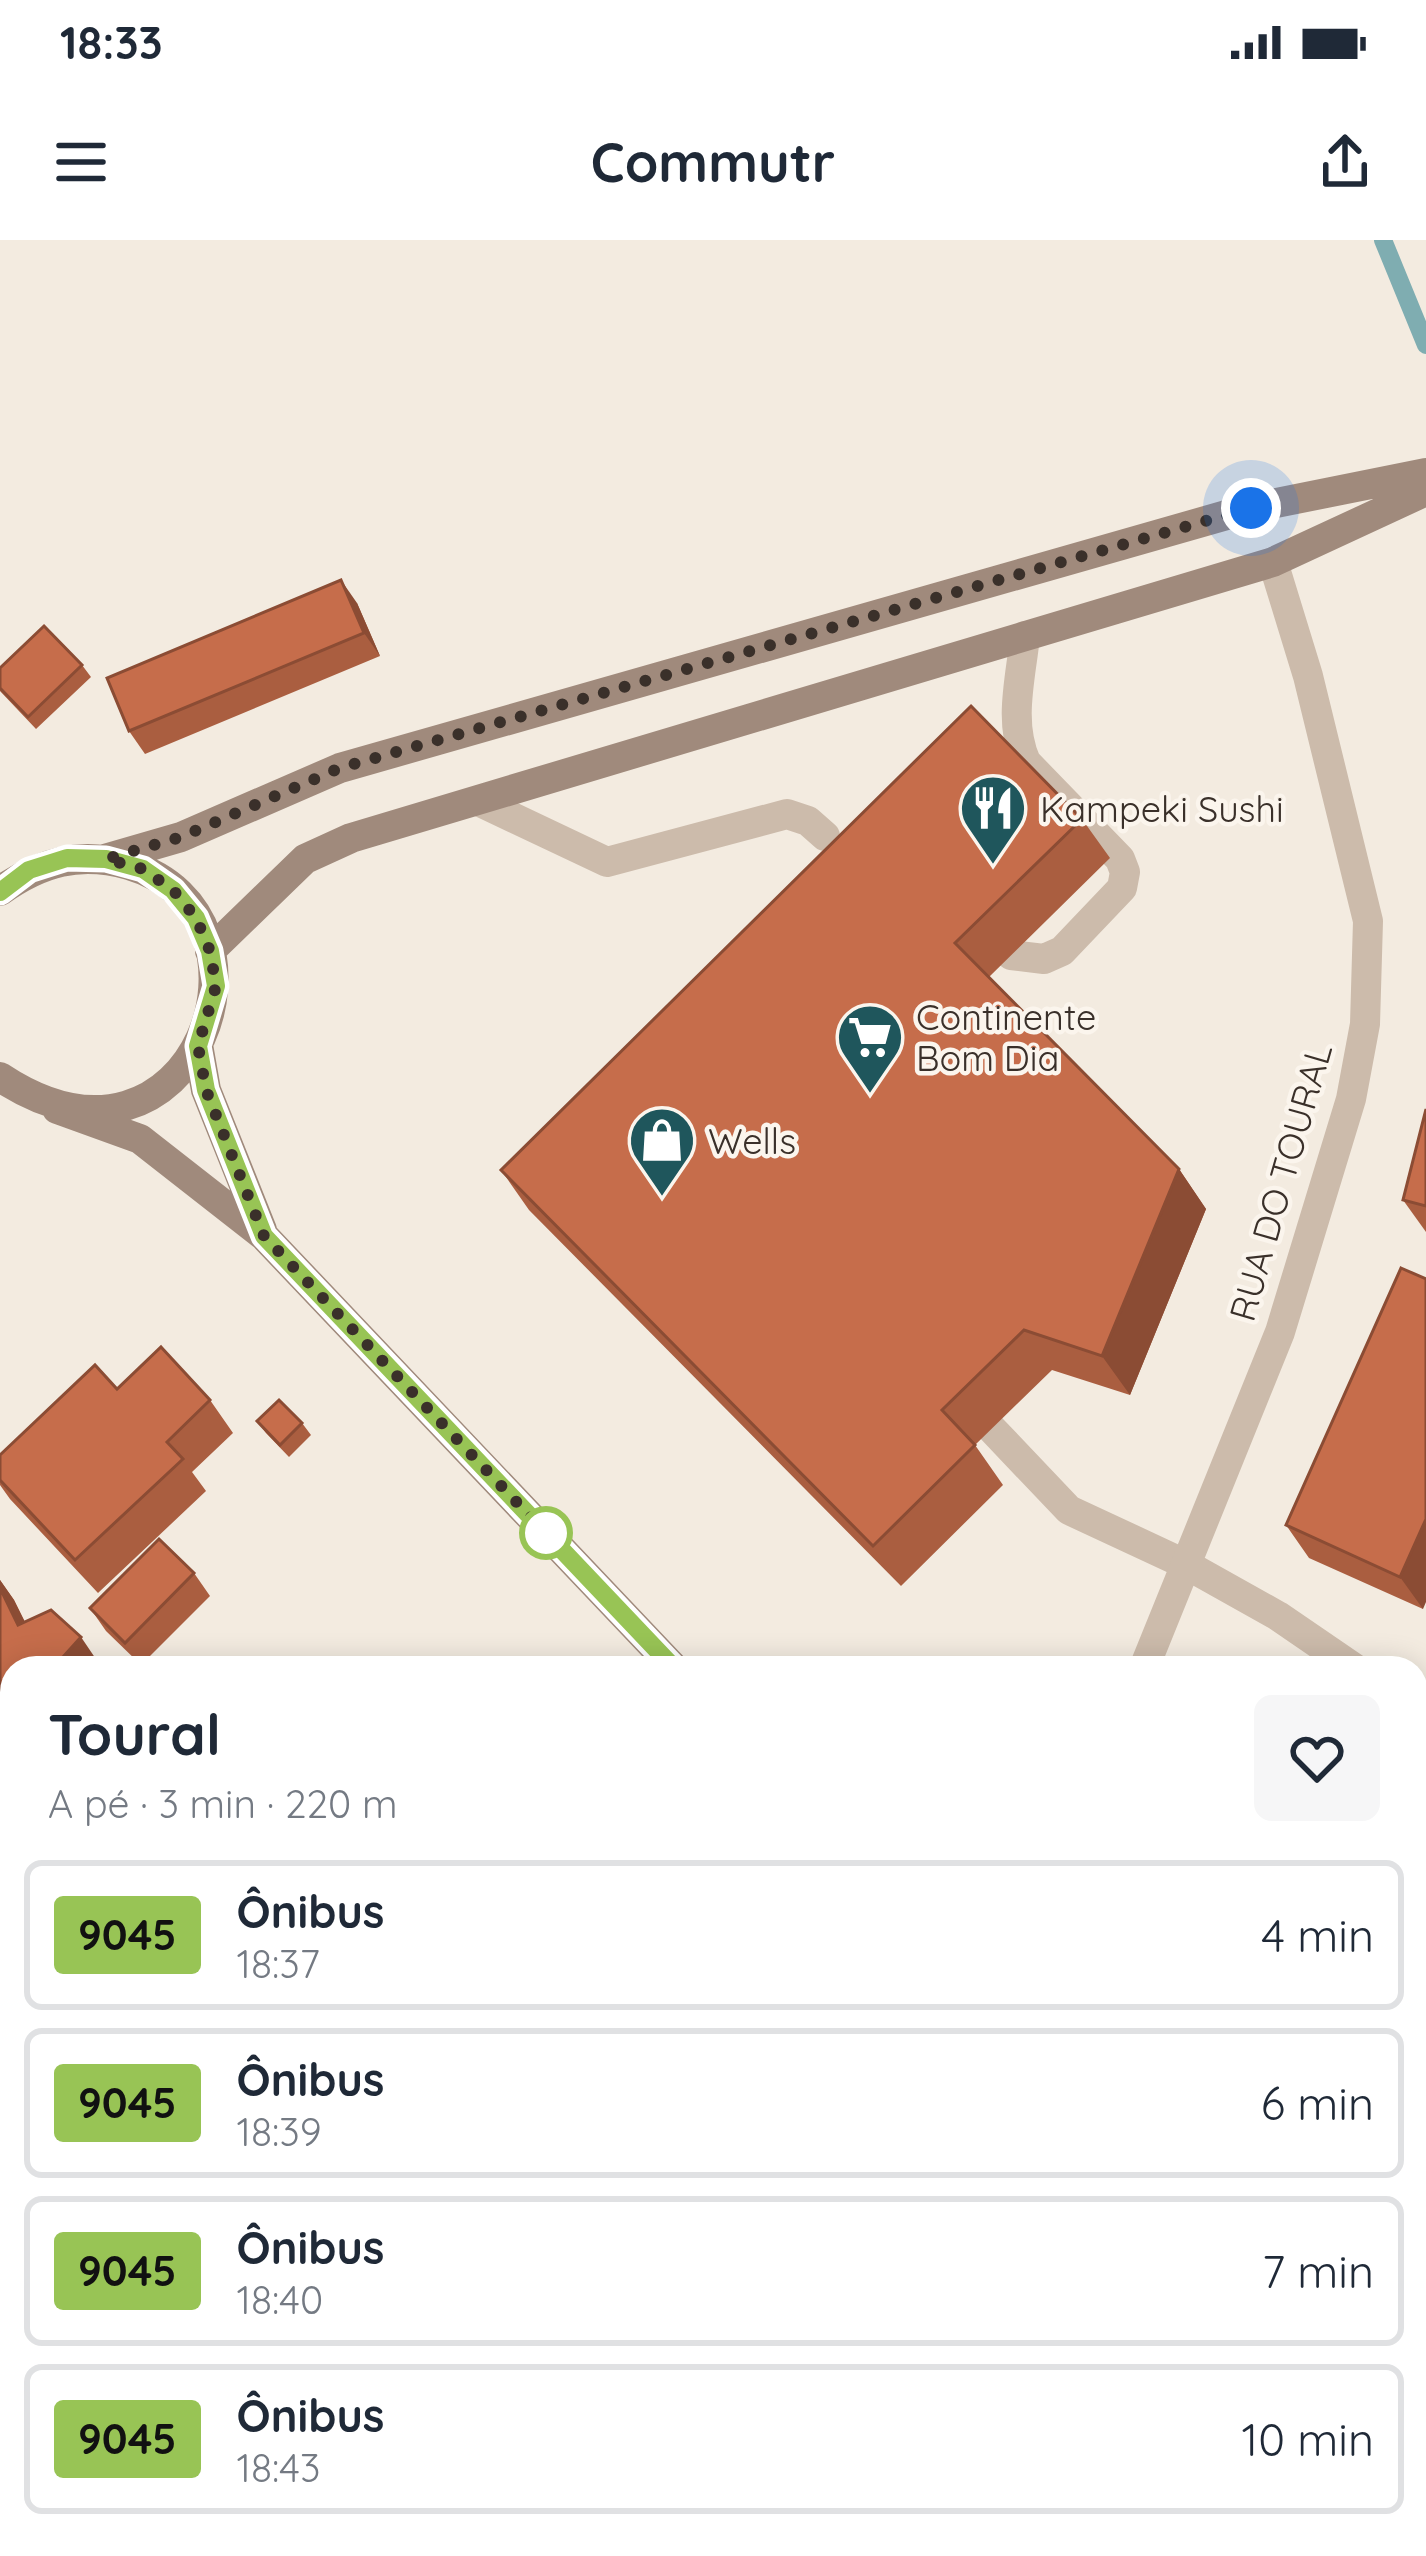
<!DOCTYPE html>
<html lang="pt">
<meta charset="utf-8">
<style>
:root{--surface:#fff;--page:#f6f6f7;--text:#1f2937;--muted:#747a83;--line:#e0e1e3}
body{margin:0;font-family:Quicksand,sans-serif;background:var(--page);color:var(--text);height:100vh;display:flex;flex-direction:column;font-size:45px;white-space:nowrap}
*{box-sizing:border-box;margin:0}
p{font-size:39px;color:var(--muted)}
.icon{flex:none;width:66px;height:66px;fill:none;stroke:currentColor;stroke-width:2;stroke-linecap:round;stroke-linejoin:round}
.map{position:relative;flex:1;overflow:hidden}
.side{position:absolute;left:0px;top:1416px;width:1428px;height:900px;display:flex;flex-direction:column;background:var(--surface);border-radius:36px 36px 0 0;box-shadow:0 6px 30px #0003}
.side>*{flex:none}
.badge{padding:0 24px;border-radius:9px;font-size:42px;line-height:78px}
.you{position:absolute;width:60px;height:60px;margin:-30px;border:9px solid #fff;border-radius:50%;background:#1a73e8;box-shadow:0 0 0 18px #1a73e833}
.map>.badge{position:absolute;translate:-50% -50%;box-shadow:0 0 0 6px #fff}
.round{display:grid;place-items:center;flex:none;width:126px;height:126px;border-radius:18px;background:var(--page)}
.summary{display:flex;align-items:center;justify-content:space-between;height:204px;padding:0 48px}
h1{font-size:57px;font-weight:800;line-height:90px}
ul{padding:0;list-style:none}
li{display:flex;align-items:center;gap:36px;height:150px;margin:0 24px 18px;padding:0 24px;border:6px solid var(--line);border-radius:18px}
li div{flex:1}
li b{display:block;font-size:45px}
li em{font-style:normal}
li .badge{min-width:132px;font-weight:700;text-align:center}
.status{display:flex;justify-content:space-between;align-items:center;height:84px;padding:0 60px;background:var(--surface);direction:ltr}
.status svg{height:33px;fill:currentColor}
header{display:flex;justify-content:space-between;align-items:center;height:156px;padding:0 48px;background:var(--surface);font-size:54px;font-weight:800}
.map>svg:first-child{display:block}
</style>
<div class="status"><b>18:33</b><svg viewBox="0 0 49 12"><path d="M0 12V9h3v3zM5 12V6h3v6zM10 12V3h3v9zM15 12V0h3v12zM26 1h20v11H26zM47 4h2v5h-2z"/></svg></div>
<header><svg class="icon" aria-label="menu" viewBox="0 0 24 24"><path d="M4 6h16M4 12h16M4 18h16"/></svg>Commutr<svg class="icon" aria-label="share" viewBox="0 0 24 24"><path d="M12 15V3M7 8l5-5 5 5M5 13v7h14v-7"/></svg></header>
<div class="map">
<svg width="1426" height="2316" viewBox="0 0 1426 2316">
<rect width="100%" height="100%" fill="#f3ebe0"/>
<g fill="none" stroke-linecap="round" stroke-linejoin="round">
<path stroke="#7fadb1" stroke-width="18" d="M1383,0L1426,105"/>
<path stroke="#ccbbab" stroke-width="30" d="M478,561L607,622L787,574L808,581L825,596
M1011,715L1044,719L1062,711L1122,648L1125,632L1120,619L1026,522C1008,482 1021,437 1025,396
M991,1188L1069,1270L1187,1325"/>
<path stroke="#ccbbab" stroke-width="30" d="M1187,1325L1278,1376L1354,1428
M1144,1428L1280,1092L1351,859L1365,784L1368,681L1308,436L1273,322
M1416,1482L1426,1492
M0,1691L12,1717
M0,2000L12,1995
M554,2304L561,2316
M320,2316L341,2304"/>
<path stroke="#a08a7c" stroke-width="30" d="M105,619L181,597L340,528L1251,268L1426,233
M0,651C41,622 79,611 129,625C296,674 196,967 0,837
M210,711L305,619L351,598L1273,322L1426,251
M198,805L206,850L262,990
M57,869L140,899L264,996L674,1428
M1416,2218L1426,2229"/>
</g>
<path fill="#aa5e40" d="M357,363L380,416L145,514L129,491Z
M82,425L91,437L36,489L0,451V428Z
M1082,579L1110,618L989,737L1179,929L1206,969L1130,1155L1052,1130L975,1205L1003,1245L901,1346L529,970L501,930Z
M1426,869V992L1403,960Z
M1426,1039L1423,1369L1309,1318L1286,1285Z
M117,1149L210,1160L233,1193L192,1232L206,1251L98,1353L10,1259L0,1245V1215Z
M257,1181L302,1183L311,1195L289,1217L266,1193Z
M194,1333L210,1356L141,1425L106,1391L90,1368Z
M0,1340L14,1360L25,1382L109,1428H12V1535L7,1527L0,1530Z
M1416,1728L1426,1738V1813L1416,1823Z
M1416,1848L1426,1859V2028L1416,2017Z
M12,2304H148L129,2316H0Z
M645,2304H747L728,2316H653Z
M893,2304H984L993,2316H905Z
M1344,2304L1353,2316H1199Z"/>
<path fill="#8b4c34" d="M341,340L357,363L380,416L364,393Z
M1179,929L1206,969L1130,1155L1102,1116Z
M1426,1279V1362L1423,1369L1400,1337Z
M0,1340L14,1360L46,1425L18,1385L0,1348Z
M81,1397L102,1428H53Z"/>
<path fill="#c66d4b" stroke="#8b4c34" stroke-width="3" d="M341,340L364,393L129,491L107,438Z
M44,386L82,425L28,477L0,448V428Z
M971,466L1082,579L955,703L1179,929L1102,1116L1024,1090L942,1170L975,1205L873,1306L501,930Z
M1426,869V966L1403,960Z
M1401,1028L1426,1039V1279L1400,1337L1286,1285Z
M161,1107L210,1160L167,1202L183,1219L75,1320L0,1240V1215L95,1125L117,1149Z
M279,1160L302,1183L280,1205L257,1181Z
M159,1299L194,1333L125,1403L90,1368Z
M0,1348L18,1385L51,1370L81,1397L53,1428H12V1471L0,1477Z
M12,1473V1532L7,1527L0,1513V1486Z
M1416,1728L1426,1738V1759L1416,1768Z
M1416,1848L1426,1859V2001L1416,2010Z
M12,2165V2304H74L55,2316H0V2172Z
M899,2304H974L962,2316H911Z
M1211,2304H1344L1345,2305L1333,2316H1199Z"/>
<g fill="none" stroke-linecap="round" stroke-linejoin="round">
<g stroke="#fff" stroke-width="27">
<path id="line" d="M0,652L29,630L67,618L106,619L143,629L173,650L196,678L210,711L216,746L198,806L206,850L264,996L674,1428"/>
</g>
<use href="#line" stroke="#98c455" stroke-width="18"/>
<path stroke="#3a302a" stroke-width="12" stroke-dasharray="0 21.6" d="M546,1293L264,996L206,850L198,806L216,746L210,711L196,678L173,650L143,629L106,619L181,597L340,528L1251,268"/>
</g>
<defs>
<g id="restaurant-pin" transform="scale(3.45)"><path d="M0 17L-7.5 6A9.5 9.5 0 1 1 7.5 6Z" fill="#1f565c" stroke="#fbf5ed"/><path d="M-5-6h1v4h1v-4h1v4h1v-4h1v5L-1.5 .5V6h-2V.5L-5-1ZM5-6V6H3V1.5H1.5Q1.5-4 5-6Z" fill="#fff"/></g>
<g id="supermarket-pin" transform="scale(3.45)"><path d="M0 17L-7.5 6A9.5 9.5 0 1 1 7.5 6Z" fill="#1f565c" stroke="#fbf5ed"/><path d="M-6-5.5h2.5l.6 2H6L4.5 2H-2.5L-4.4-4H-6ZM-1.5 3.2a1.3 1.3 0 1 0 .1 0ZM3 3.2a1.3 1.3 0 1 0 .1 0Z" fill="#fff"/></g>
<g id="shop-pin" transform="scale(3.45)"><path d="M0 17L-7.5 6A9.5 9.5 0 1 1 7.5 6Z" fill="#1f565c" stroke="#fbf5ed"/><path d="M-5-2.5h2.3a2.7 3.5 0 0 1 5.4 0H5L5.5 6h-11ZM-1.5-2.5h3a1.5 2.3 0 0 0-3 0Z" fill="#fff"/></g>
</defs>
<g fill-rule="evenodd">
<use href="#restaurant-pin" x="993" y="568"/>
<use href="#supermarket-pin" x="870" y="797"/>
<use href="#shop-pin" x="662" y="900"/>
</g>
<circle fill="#fff" stroke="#98c455" stroke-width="6" cx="546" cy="1293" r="24"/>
<g text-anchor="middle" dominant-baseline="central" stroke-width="9" stroke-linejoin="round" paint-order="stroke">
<g font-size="36" fill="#3a302a" stroke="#fbf5ed" text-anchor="start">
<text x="1040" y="568">Kampeki Sushi</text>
<text x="916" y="776">Continente<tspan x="916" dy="41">Bom Dia</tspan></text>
<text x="708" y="900">Wells</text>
</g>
<g font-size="36" fill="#3a302a" stroke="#fbf5ed">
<text transform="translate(1280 942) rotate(-74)">RUA DO TOURAL</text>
</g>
</g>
</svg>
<div class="you" style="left:1251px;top:268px"></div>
<section class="side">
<div class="summary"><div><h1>Toural</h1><p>A pé · 3 min · 220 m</p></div><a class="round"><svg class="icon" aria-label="heart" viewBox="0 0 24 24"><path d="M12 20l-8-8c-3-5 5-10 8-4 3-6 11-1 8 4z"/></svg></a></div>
<ul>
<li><span class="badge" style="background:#98c455;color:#111">9045</span><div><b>Ônibus</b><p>18:37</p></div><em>4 min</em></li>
<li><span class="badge" style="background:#98c455;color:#111">9045</span><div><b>Ônibus</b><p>18:39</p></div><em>6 min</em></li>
<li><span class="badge" style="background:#98c455;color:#111">9045</span><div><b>Ônibus</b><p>18:40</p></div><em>7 min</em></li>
<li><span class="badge" style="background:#98c455;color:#111">9045</span><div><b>Ônibus</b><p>18:43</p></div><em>10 min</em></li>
</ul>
</section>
</div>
